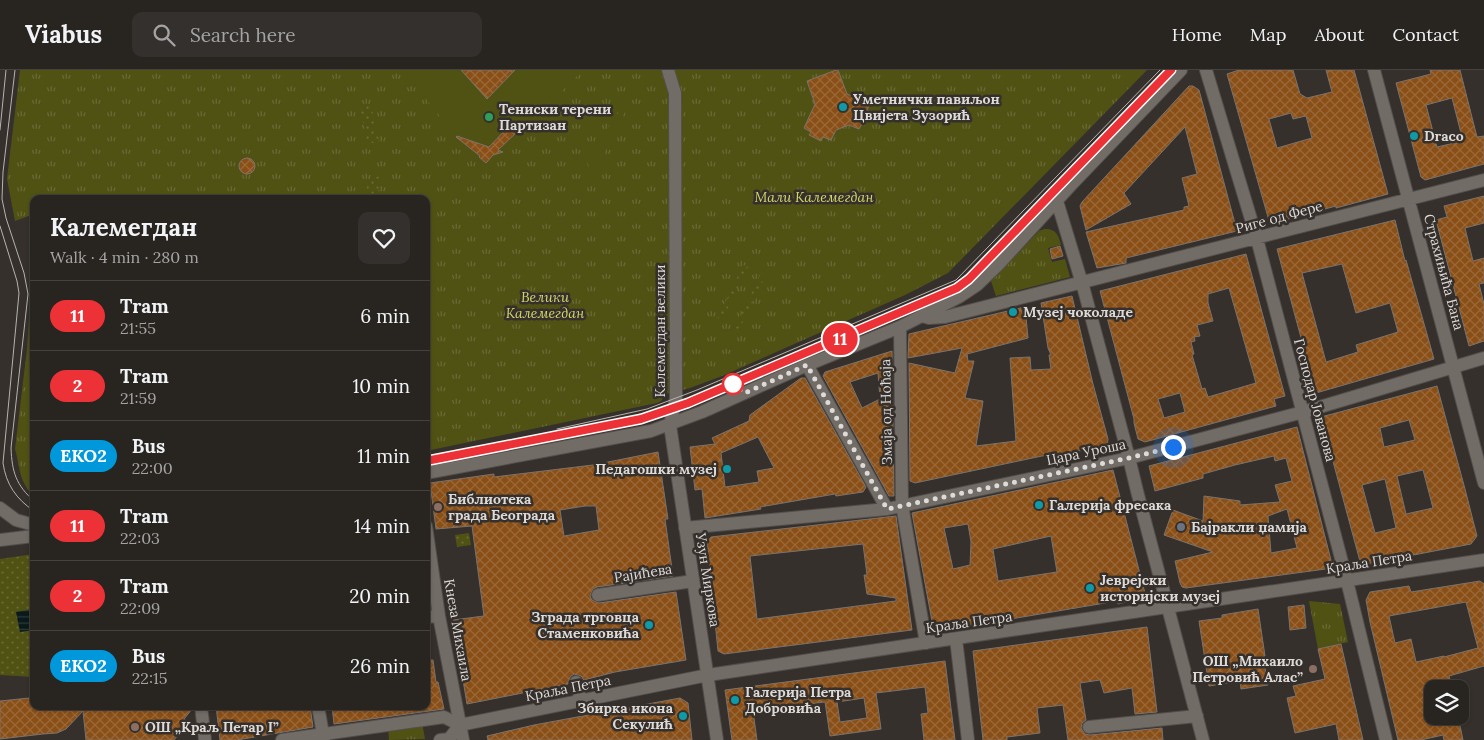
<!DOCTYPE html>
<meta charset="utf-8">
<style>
:root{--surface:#282420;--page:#34302d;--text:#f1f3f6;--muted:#a5a4a5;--line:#44413e}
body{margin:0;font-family:Lora,serif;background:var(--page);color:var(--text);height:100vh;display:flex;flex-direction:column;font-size:19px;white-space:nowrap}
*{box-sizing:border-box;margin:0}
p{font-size:16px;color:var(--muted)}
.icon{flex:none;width:28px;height:28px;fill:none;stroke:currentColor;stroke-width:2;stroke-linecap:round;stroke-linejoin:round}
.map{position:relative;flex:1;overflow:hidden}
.drawer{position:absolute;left:30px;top:125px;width:400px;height:515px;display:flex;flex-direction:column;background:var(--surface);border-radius:10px;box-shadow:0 1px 4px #0004,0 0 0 1px var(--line)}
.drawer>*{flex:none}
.badge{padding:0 10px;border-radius:16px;font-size:18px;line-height:32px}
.controls{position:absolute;left:1424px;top:610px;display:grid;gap:10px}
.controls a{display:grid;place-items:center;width:45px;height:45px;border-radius:10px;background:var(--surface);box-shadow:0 1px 4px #0004,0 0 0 1px var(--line);font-size:25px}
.you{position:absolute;width:25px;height:25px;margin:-12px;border:4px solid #fff;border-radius:50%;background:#1a73e8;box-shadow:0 0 0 8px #1a73e833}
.map>.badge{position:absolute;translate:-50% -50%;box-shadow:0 0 0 2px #fff}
.round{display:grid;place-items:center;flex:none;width:52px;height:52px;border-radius:10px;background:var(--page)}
.overview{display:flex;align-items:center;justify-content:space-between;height:85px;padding:0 20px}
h1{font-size:24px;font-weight:800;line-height:38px}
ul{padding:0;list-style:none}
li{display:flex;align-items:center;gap:15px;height:70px;padding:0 20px;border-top:1px solid var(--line)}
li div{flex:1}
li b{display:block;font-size:19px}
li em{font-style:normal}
li .badge{min-width:55px;font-weight:700;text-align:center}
header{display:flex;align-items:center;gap:30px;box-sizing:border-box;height:70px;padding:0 25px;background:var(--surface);border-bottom:1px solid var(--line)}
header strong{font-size:24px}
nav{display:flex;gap:28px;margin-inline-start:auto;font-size:18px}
.search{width:350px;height:45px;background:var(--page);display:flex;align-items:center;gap:12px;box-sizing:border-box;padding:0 18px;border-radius:10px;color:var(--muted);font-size:19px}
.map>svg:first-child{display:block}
</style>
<header>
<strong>Viabus</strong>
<div class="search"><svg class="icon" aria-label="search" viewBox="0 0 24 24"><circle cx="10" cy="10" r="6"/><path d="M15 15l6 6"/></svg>Search here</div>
<nav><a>Home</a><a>Map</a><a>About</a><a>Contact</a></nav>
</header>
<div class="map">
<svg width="1484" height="670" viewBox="0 0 1484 670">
<defs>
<pattern id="grass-tufts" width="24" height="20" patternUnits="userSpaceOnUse" patternTransform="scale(1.25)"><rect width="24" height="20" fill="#505214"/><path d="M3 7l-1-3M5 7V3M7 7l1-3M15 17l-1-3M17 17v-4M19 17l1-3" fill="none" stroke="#696a35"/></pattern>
<pattern id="garden-dots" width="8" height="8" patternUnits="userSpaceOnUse" patternTransform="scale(1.25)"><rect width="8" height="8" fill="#505214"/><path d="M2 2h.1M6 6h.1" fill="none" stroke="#696a35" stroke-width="1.8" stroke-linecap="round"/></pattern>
<pattern id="water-rules" width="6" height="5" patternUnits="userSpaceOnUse" patternTransform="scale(1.25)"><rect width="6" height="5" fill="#0a191a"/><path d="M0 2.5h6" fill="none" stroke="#2d3a3b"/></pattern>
<pattern id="building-cross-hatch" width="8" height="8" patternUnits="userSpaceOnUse" patternTransform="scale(1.25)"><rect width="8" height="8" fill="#8a4f17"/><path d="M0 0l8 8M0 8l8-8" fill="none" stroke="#9a6838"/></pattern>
</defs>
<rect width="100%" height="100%" fill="#35302b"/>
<path fill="url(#grass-tufts)" d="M20,0H1147L948,203L905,225L722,306L690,318L666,324L661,331L657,333L426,381V129H34V144L15,151L7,109Z
M1044,159C1055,158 1059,165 1061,175L1048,178L1052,192L1065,189L1070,207L996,226L991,211L1039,161Z
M34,206V427C18,409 21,400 15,379L27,279L31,219L33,216Z
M1309,531L1340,534L1348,572L1318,579Z
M422,653L425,669L389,670L388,657Z"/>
<path fill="url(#garden-dots)" d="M371,35L379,71L368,74L360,38Z
M372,106L380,107L381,109L378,111L379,120L370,129H364L367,122V113Z
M743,195L748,197L721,252L717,250Z
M761,203L766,205L739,260L735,258Z
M469,463L471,475L457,477L455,465Z
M34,484V607L0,605V489Z"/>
<path fill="#505214" d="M403,0H461L487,29L515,0H583L492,91C484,94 478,92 472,87Z
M622,37L626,38V40L599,94L596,98H591L588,95L587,90Z"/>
<path fill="url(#water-rules)" d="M34,539V560L20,562L16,542Z"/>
<path fill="url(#building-cross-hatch)" stroke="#79736e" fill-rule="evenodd" d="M461,0H515L487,29Z
M836,0H838L847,24L870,34L867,40L871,42L865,55L862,54L859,59L849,55L836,60L831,70L823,67L821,71L809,65L811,62L804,58L815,34L807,11Z
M1239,0H1293L1300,24L1307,28L1332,22L1326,0H1354L1388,124L1336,138V136L1270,154L1227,4ZM1291,43L1293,49L1306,46L1312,68L1277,78L1269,49Z
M1430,0H1460L1477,67L1484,66V94L1425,110L1421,107L1396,13L1431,4ZM1452,28L1463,71L1437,77L1426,35Z
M1189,16H1193L1199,20L1237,161L1126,188V193L1097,198L1086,162L1184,140V137L1189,136L1182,108L1197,104L1185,57L1124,123L1131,134L1086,160L1080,136L1082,132Z
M511,54L518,61L498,80L503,82L493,85L486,93L479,87L480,86L456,67L457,66L489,77Z
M239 96a8 8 0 1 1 16 0a8 8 0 1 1-16 0Z
M1484,126V153L1465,158L1473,191L1484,188V213L1479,214L1484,234V271L1469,276L1436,150L1447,147L1444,136Z
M1395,150L1405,191L1406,190L1434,289L1316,323L1277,179ZM1342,194L1356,243L1390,233L1398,262L1356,275L1358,282L1326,292L1302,203Z
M1060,176L1063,186L1052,189L1050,179Z
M1246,184L1285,326L1274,329L1276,336L1145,372L1138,369L1134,353V349L1100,221ZM1229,218L1256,313L1208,327L1205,318L1202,319L1192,285L1194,284L1191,272L1195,271L1194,267L1200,266L1197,255L1213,251L1208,233V224ZM1180,323L1185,342L1164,348L1158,329Z
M1072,226L1093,314L1108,369L1107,377L1042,386L915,413L910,411L909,293L955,303L962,278L908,288L909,264L1025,237L1028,268L967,284L968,291H974L965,328L983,331L976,376L1016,371L1010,288L1030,287L1031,300L1051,299L1049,285H1051L1048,278L1041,233Z
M892,281L894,426H889L823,306L825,302ZM878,303L880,329L862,338L850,312Z
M801,308H805L866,417L863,422L836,426L835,424L760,437L761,439L705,448L702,419L695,420L690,377L715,374L712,368L749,351L750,345ZM758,367L774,398L757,401L759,412L725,417L721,383Z
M1437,316L1465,419L1477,466L1471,474L1361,495L1321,347ZM1409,350L1415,370L1384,377L1380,358ZM1423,400L1433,438L1406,444L1397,406ZM1385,409L1396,458L1375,463L1362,415Z
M1297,357L1333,498L1186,518L1182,517L1180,513L1175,491L1213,482L1164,465L1173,440L1203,451L1204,426L1240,431V435L1280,432L1275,415L1292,411L1286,388L1275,391L1274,386L1235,395L1203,404V408L1155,421L1149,396ZM1287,439L1297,478L1271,483L1268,446Z
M658,382L668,449H665L673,506L597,517L593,519L590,526L592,530L599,533L676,522L686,590L615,602L584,610L581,606L574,604L570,607L568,614L467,634L453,550L484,546L472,456L436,459L430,413L494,404V407L593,395ZM585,436H596L599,460L564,466L560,440Z
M1113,400L1146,527L1118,534L1117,531L934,562L912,443ZM968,454L971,472L970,495L953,499L944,458ZM1051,466L1057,502L998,511L993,479Z
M896,446L912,560L724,584L718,581L707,472L711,467ZM863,474L867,505H864L867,524L896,528V531L757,549L750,486Z
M1480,511L1484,514V596L1449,606L1450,610L1442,611L1444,619H1432V646H1458L1463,670H1444L1443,665L1421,670H1398L1370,552L1366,530L1370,522L1409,516L1411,522ZM1466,532L1478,578L1444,587V586L1416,592L1411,569L1395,573L1389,546Z
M1304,535L1306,558L1290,560L1288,537Z
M1258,539L1265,586L1263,587L1268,615L1241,619L1240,611L1209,616L1199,551L1222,548V545Z
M1147,557L1157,642L1135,644L1132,618L1104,623L1100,610L1080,613L1086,650L1082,653L1081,658L1085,664L1090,665L1162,658L1163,670H1068L1063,635L1037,638L1040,663L1007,667V670H983L973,581Z
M1341,574L1363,670H1339L1336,654L1295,663L1287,628L1296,626L1293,616L1325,609L1318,579Z
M426,590H433L436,612H438L444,639L334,654L332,636H426Z
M945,591L955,670H924L921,644L928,643L925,617L876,623L881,659L830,666L825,632L753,641L757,670H732L725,620ZM864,628L867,648L840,652L837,632Z
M29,628H34V636H193V638L184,649L188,652L174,670H86L83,641L66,659L57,663L43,664L0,669V631Z
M680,628L688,633L692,670H488L487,666L534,655Z
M216,636H237V641L261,638V636H310L313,657L237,670H220Z"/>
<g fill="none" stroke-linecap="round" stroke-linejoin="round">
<g stroke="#534e4b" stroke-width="14">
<path id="minor" d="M668,0L675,23L676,321V328L670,355L717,670
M1206,0L1257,169L1347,511L1386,670
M1374,0L1484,413
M1057,131L1084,220L1129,388L1137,421L1203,670
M922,246L929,248L945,247L1484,110
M900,257L902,435L926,573
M807,295L887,439
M426,403L651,361L702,342L807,295L900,257L959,227L977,215L998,195L1071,115L1181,0
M0,438L16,450L34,455
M426,456L439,546L463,670
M685,458L887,439L1129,388L1303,342L1484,288
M0,470L34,466
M598,525L693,511
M426,547L439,546
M956,569L968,670
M576,612L581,631
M201,636L205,670
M318,636L324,670
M1089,657L1197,646
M282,670L444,647L460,655L708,605L1484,490
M440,670L449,669L460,655"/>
</g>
<use href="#minor" stroke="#726c67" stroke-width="12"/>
<path stroke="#b7b3b0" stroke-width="1" d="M15,0L3,102L2,129L6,148L24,203L28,224L11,378C12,402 16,415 34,431
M0,60L6,0
M0,156L17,211L19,223L3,393C6,414 16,429 34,441
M557,359L647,339L697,320L956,210L1160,0
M426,391L641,349L688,333L957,218L969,209L1171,0"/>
</g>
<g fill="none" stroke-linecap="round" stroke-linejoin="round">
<g stroke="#fff" stroke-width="11">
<path id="line" d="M426,391L641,349L688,333L957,218L969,209L1171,0"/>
</g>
<use href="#line" stroke="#ed3237" stroke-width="8"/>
<path stroke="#dedad8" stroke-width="5" stroke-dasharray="0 9" d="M733,314L745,323L807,295L887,439L1129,388L1173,377"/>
</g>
<g fill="#0f9aa8" stroke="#35302b" stroke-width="2">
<circle cx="843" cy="37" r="5"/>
<circle cx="1414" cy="66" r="5"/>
<circle cx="1013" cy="242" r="5"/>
<circle cx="727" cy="399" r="5"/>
<circle cx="1039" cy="435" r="5"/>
<circle cx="1090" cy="518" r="5"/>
<circle cx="649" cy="555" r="5"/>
<circle cx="735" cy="630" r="5"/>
<circle cx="683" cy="646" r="5"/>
</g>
<circle fill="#2e9e5b" stroke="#35302b" stroke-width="2" cx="489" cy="47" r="5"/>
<circle fill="#fff" stroke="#ed3237" stroke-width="2.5" cx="733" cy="314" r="10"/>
<g fill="#8d6e63" stroke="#35302b" stroke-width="2">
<circle cx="438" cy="437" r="5"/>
<circle cx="1313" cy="599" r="5"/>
<circle cx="135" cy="657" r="5"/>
</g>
<circle fill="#6b7280" stroke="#35302b" stroke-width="2" cx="1181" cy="457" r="5"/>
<g text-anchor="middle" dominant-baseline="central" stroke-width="5" stroke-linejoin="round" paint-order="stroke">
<g font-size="14" font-weight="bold" fill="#dedad8" stroke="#35302b" text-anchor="start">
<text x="853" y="29">Уметнички павиљон<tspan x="853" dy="16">Цвијета Зузорић</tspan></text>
<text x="499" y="39">Тениски терени<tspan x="499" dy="16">Партизан</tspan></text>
<text x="1424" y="66">Draco</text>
<text x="1023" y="242">Музеј чоколаде</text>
<text x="717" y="399" text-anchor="end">Педагошки музеј</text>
<text x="448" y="429">Библиотека<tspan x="448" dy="16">града Београда</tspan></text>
<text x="1049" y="435">Галерија фресака</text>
<text x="1191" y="457">Бајракли џамија</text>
<text x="1100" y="510">Јеврејски<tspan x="1100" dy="16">историјски музеј</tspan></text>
<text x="639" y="547" text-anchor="end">Зграда трговца<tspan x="639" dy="16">Стаменковића</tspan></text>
<text x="1303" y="591" text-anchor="end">ОШ „Михаило<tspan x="1303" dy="16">Петровић Алас”</tspan></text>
<text x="745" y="622">Галерија Петра<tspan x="745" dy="16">Добровића</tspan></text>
<text x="673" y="638" text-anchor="end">Збирка икона<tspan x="673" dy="16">Секулић</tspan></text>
<text x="145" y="657">ОШ „Краљ Петар I”</text>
</g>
<g font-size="14" font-style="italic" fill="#d3d76a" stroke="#35302b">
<text x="814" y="127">Мали Калемегдан</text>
<text x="545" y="227">Велики<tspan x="545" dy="16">Калемегдан</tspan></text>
</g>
<g font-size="14" fill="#dedad8" stroke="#35302b">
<text transform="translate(1279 147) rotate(-15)">Риге од Фере</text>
<text transform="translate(1444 202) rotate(75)">Страхињића Бана</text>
<text transform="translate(660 261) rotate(-90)">Калемегдан велики</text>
<text transform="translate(1315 330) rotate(75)">Господар Јованова</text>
<text transform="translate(886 342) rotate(-91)">Змаја од Ноћаја</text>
<text transform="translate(1086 382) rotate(-12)">Цара Уроша</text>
<text transform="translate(1369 492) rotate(-9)">Краља Петра</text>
<text transform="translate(643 503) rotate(-9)">Рајићева</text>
<text transform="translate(708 510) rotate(81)">Узун Миркова</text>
<text transform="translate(969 552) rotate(-8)">Краља Петра</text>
<text transform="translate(458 560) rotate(80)">Кнеза Михаила</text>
<text transform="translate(568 618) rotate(-11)">Краља Петра</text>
</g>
</g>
</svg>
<div class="controls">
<a><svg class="icon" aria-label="layers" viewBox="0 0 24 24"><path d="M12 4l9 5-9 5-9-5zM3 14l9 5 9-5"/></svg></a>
</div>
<div class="you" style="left:1173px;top:377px"></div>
<b class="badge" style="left:840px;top:269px;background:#ed3237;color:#fff">11</b>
<section class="drawer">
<div class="overview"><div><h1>Калемегдан</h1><p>Walk · 4 min · 280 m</p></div><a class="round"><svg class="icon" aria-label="heart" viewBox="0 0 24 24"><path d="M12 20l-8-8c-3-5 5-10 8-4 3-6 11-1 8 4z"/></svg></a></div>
<ul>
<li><span class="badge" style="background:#ed3237;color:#fff">11</span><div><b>Tram</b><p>21:55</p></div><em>6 min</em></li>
<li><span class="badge" style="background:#ed3237;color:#fff">2</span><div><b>Tram</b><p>21:59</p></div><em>10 min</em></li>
<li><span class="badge" style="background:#0098da;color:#fff">EKO2</span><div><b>Bus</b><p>22:00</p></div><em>11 min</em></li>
<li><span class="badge" style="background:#ed3237;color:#fff">11</span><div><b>Tram</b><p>22:03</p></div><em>14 min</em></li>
<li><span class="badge" style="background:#ed3237;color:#fff">2</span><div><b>Tram</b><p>22:09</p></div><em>20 min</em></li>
<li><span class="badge" style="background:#0098da;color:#fff">EKO2</span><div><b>Bus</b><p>22:15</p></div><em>26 min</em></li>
</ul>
</section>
</div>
